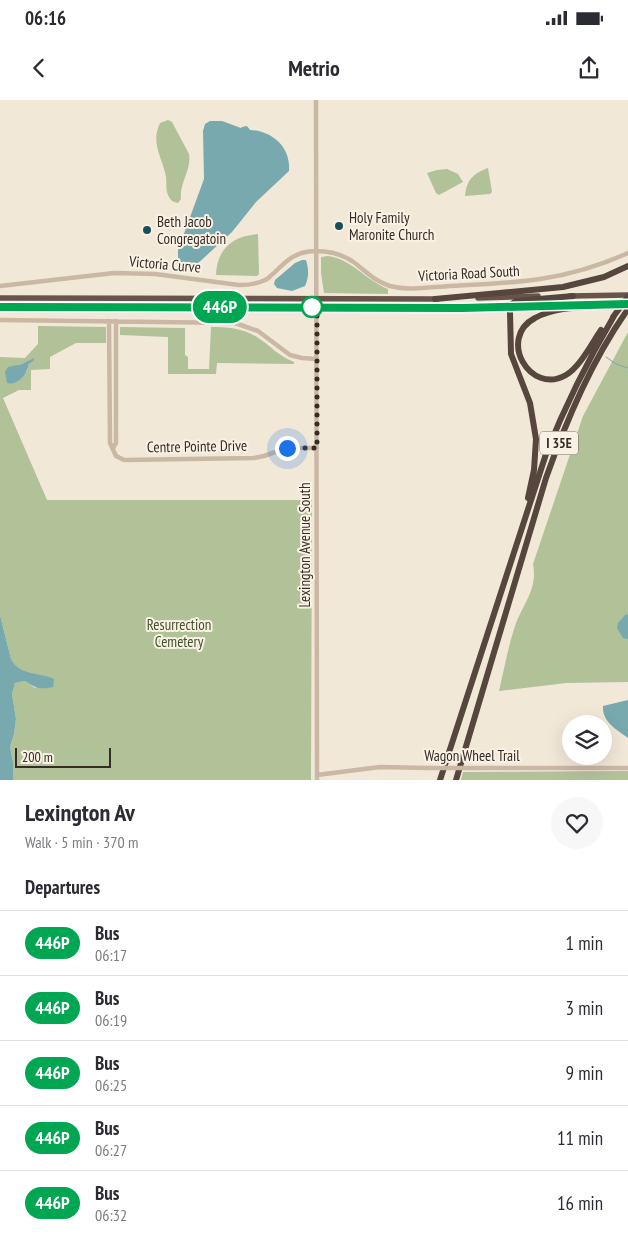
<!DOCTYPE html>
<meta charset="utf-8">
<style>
:root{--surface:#fff;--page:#f7f7f7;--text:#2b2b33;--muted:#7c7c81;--line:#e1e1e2}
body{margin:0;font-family:"PT Sans Narrow",sans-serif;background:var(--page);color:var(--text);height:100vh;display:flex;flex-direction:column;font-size:19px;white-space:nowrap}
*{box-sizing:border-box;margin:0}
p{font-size:16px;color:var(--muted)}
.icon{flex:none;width:28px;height:28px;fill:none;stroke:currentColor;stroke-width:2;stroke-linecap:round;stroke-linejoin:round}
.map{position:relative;height:680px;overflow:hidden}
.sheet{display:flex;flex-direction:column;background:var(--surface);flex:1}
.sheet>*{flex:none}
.badge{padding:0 10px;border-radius:16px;font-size:18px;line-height:32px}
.controls{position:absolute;left:562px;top:615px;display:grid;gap:10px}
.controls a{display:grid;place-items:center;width:50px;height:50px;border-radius:50%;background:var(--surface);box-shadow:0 5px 20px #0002;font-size:25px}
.scale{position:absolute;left:15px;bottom:12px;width:96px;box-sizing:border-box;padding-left:5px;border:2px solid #352c26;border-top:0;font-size:14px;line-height:18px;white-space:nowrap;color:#352c26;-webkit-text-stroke:4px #faf1e5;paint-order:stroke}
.you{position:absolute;width:25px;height:25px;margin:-12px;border:4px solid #fff;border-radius:50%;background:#1a73e8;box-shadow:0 0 0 8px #1a73e833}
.map>.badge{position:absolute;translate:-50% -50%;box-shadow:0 0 0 2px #fff}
h2{padding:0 25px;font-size:19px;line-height:45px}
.round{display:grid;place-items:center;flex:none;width:52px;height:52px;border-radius:26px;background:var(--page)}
.headline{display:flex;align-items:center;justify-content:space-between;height:85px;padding:0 25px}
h1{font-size:24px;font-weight:700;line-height:38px}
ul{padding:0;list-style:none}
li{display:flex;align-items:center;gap:15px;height:65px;padding:0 25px;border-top:1px solid var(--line)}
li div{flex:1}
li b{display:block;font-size:19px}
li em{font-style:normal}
li .badge{min-width:55px;font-weight:700;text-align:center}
.status{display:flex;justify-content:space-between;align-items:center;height:35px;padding:0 25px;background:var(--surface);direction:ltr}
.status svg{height:14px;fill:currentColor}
header{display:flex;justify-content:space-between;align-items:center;height:65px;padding:0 25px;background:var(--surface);font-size:22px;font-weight:700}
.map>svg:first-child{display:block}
</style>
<div class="status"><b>06:16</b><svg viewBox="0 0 49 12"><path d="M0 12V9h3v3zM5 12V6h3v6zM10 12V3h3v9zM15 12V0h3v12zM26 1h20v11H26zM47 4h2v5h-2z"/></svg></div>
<header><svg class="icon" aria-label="back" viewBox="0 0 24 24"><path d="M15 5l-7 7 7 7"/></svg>Metrio<svg class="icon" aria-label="share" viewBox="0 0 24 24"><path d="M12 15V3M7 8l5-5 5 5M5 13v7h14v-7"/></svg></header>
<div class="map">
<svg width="628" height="680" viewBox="0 0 628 680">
<rect width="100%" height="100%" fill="#f2e8d8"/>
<path fill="#b1c198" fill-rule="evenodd" d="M168,20L172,22L189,54C192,69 179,83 181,99L178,103C174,102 171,101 169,97C165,90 167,84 166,77C163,58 150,44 160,23Z
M488,68L492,92L490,94L465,96C467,79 473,74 488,68Z
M447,69L458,74L463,82L439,95L436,93L427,73L437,70Z
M258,134L259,174L257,176L216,175C217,149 232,136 258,134Z
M328,156C352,159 365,180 388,189V194L324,193L321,173V157Z
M38,226L106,227V243H76L50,257V269L31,270V290H19L3,298L47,400H312L311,680H13V662L10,647L14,634L16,619L12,594L15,583L25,581L35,588L48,577C34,574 18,573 11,559L0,515V257L25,258L38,244ZM30,262L27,271L17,282V265Z
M120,227L185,228V255L188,257V269H209L211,227C227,227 242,228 257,237C271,246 278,256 294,262V264L217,263L216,274H168V237L120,235Z
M628,232V582L566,583L499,591C504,570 508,547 515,526C523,504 538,489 533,464L583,316Z
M628,671V680H461L463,672Z"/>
<path fill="#77a9af" d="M210,21H222L241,28L242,27L247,26L250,30C273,31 291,48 289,71L256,102L232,132L195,166L185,165L178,160V150L204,79L203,31L205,24Z
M302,160H306C309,170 309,177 305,186L292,191L277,188L274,184L275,180L295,163Z
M34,258V260L29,264C27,274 18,286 7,283L5,272L8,267L22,264Z
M626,514L628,515V539L623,538L617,528L618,523Z
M0,515L11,559C20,576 39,572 54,579L53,587C41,590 35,588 25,581L15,583L12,594L16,619L14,634L10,647L13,662V680H0Z
M628,600V638C616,629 602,622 603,606Z"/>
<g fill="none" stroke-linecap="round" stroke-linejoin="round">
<path stroke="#77a9af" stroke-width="1" d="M606,257L616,264L628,268"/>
<path stroke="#cab8a4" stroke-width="4.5" d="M316,0L317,680
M0,186L114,173L155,174L239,185C248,185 257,184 265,180C268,179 271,175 274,173C287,160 296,151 316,151C328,151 341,154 352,161C365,170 375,182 390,186C409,191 431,187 450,186C517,183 566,181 628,153
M0,220L235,223L258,231L290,255L302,258L317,259
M109,221L110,343L116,356L124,360L254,358L264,356L287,348H317
M113,348L116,343V221
M475,668H628
M317,675L380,667L430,668"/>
<path stroke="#67554a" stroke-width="5.5" d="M570,196L628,195
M0,198L438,199
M478,198L538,196
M0,207L480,208L580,205"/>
<path stroke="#56463d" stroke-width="6" d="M435,199L563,187L604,177L628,166
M613,217L628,197
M601,230C592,243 580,267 566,275C530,296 497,238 535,218C558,205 591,208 617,205
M528,398L534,370L536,339L530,303L511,254L510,212L512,204L516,201L573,196
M440,680L546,354C565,306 588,260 614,216
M456,680L546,378C567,319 592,260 628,209"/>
<path stroke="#cab8a4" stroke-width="4.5" d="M430,668H475"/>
<path stroke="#56463d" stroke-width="6" d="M617,205H628"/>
</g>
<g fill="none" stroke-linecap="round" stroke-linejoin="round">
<g stroke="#fff" stroke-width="11">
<path id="line" d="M0,207L462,208L628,204"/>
</g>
<use href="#line" stroke="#00a651" stroke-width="8"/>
<path stroke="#352c26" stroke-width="5" stroke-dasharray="0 9" d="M287,348H317V207H312"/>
</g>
<g fill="#1b4f58" stroke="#faf1e5" stroke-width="2">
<circle cx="339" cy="126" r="5"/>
<circle cx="147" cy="130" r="5"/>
</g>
<circle fill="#fff" stroke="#00a651" stroke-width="2.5" cx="312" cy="207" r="10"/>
<g text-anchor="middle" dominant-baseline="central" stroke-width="4" stroke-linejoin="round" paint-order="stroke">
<rect fill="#faf1e5" stroke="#70675f" stroke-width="1" x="540" y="331.5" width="38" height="23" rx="4"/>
<g font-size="14" font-weight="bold" fill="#352c26">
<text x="559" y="343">I 35E</text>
</g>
<g font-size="15" fill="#352c26" stroke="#faf1e5" text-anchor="start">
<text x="349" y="117">Holy Family<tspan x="349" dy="17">Maronite Church</tspan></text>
<text x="157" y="121">Beth Jacob<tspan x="157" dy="17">Congregatoin</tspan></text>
</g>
<g font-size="15" fill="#352c26" stroke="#faf1e5">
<text transform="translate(165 164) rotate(5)">Victoria Curve</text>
<text transform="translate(469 173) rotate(-3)">Victoria Road South</text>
<text transform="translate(197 346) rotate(-1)">Centre Pointe Drive</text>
<text transform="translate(304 445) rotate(-90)">Lexington Avenue South</text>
<text x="472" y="655">Wagon Wheel Trail</text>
</g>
<g font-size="15" fill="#415429" stroke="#faf1e5">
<text x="179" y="524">Resurrection<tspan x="179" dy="17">Cemetery</tspan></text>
</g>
</g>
</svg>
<div class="controls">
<a><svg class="icon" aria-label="layers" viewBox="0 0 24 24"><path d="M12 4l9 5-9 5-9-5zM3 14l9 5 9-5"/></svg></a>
</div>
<div class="scale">200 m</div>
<div class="you" style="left:287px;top:348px"></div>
<b class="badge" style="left:220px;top:207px;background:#00a651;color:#fff">446P</b>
</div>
<section class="sheet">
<div class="headline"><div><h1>Lexington Av</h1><p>Walk · 5 min · 370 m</p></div><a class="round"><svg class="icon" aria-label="heart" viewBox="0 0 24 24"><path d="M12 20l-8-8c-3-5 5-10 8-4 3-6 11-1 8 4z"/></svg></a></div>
<h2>Departures</h2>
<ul>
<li><span class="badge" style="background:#00a651;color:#fff">446P</span><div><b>Bus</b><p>06:17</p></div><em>1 min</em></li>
<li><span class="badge" style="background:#00a651;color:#fff">446P</span><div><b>Bus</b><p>06:19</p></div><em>3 min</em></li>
<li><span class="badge" style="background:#00a651;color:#fff">446P</span><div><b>Bus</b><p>06:25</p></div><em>9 min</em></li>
<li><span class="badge" style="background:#00a651;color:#fff">446P</span><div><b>Bus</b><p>06:27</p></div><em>11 min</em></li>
<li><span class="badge" style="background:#00a651;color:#fff">446P</span><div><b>Bus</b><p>06:32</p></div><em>16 min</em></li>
</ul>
</section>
